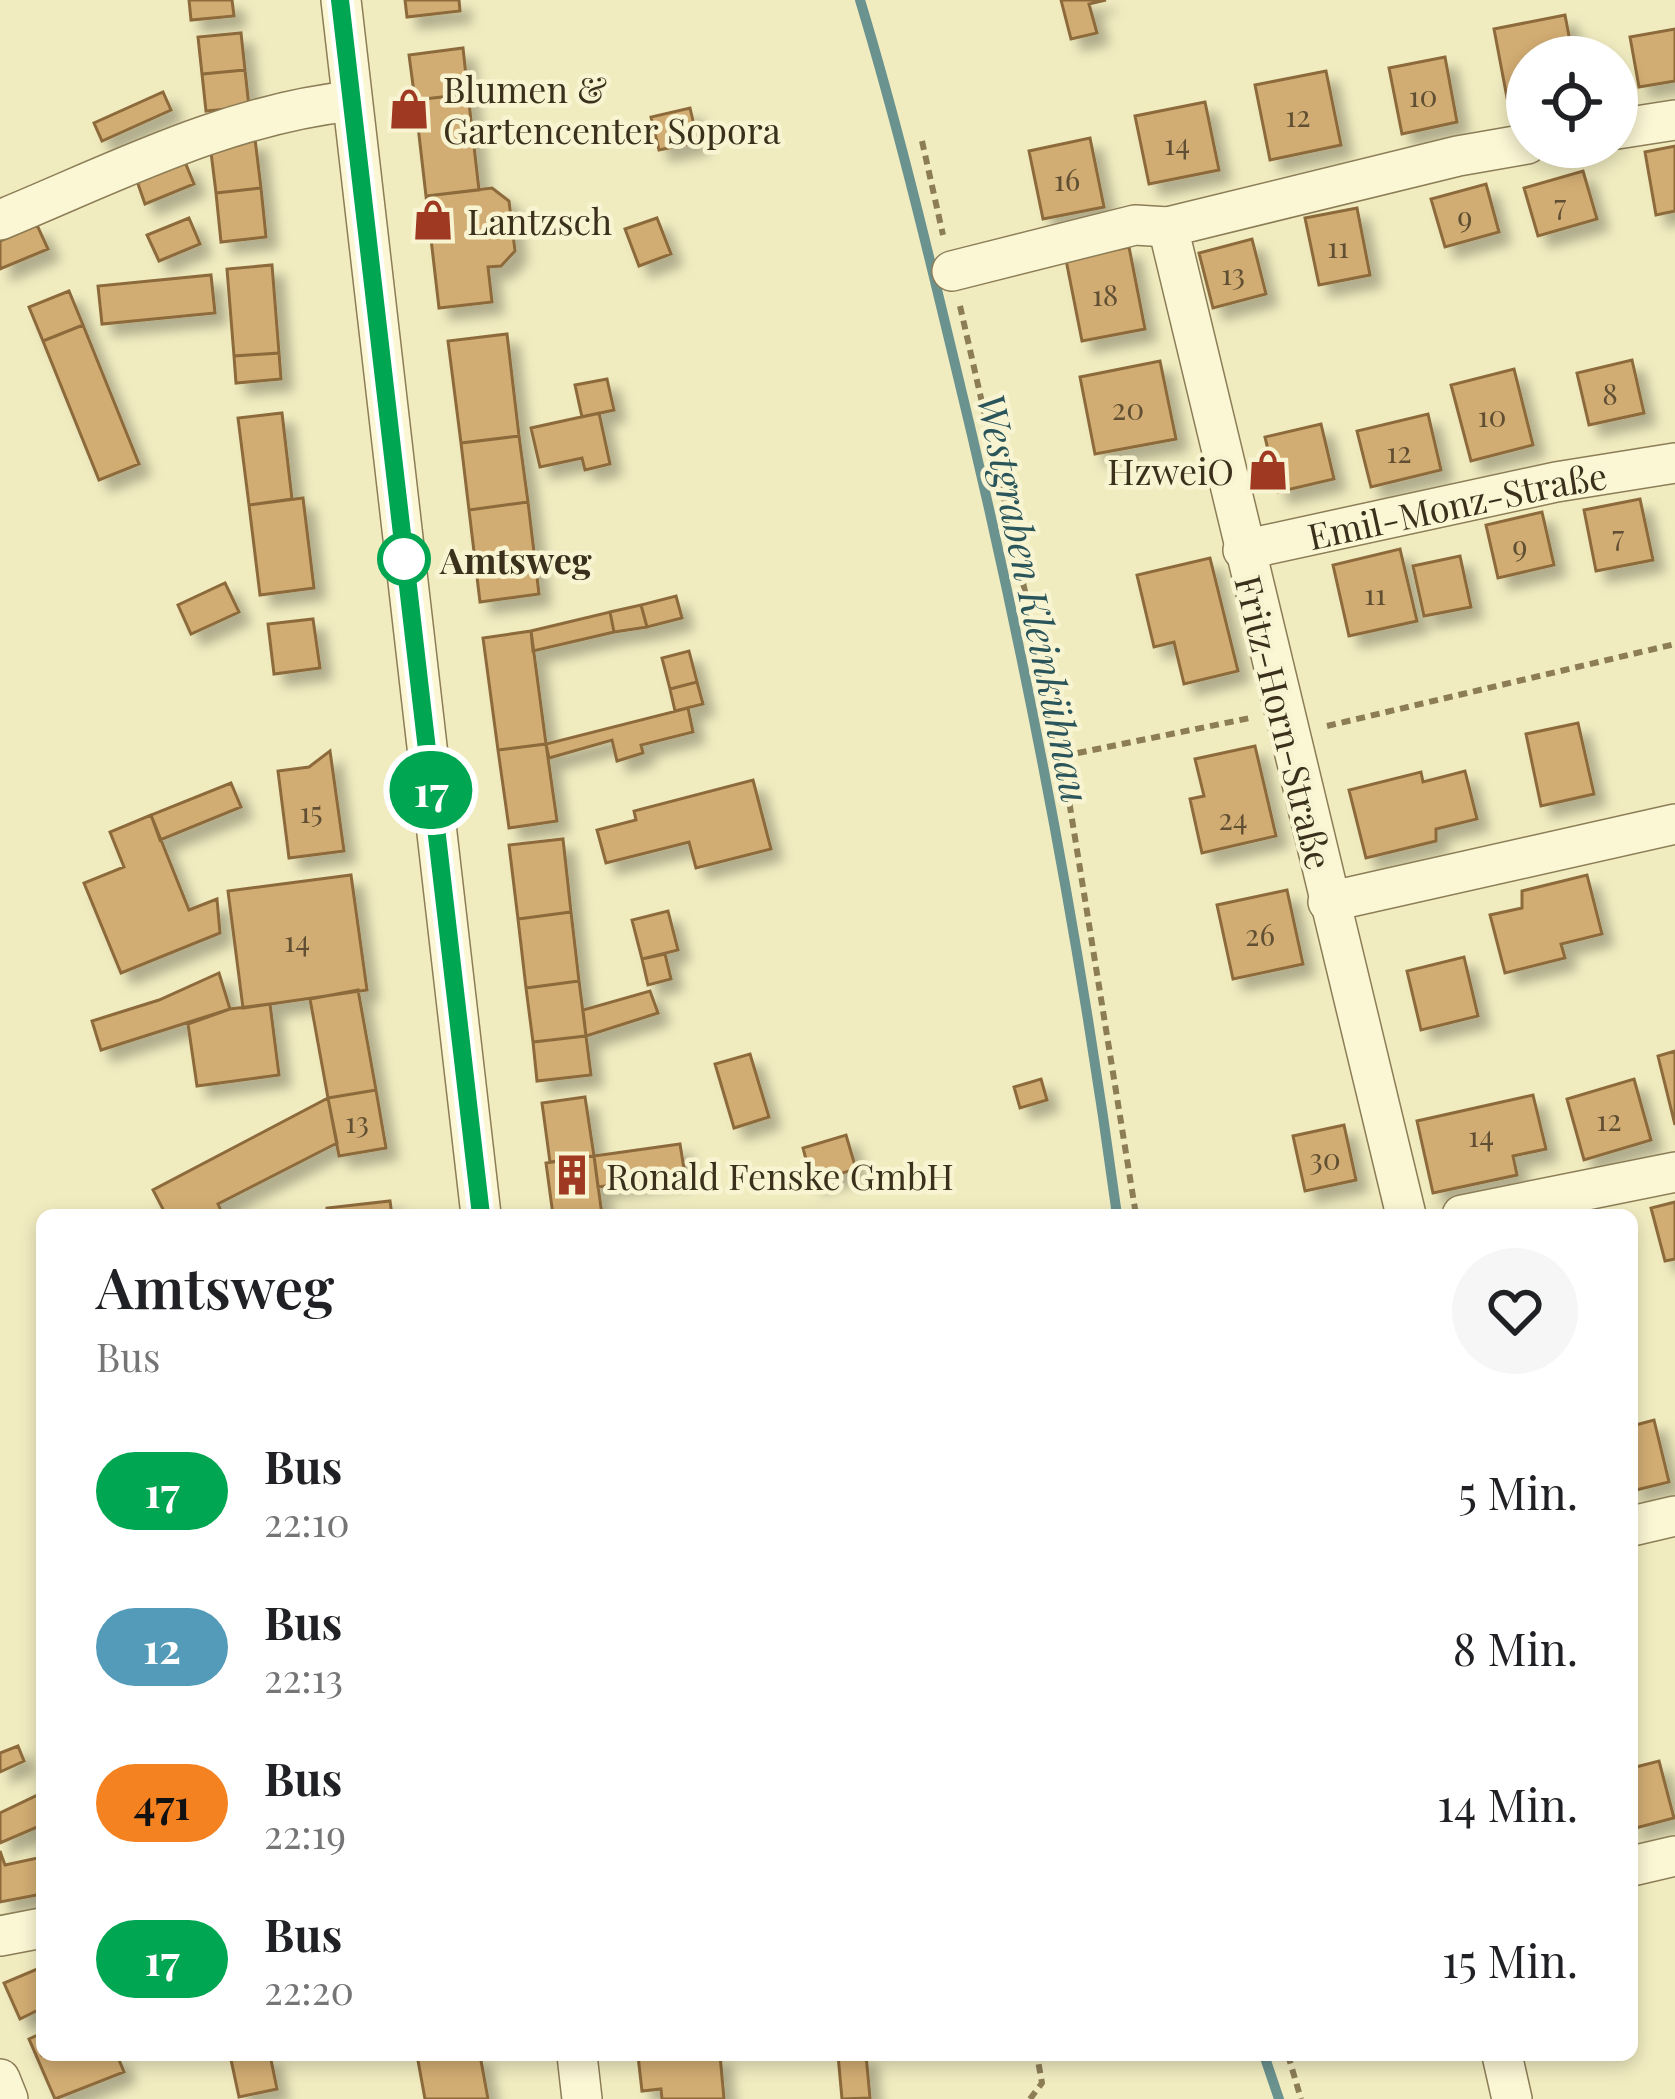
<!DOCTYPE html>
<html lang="de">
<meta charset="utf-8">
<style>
:root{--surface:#fff;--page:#f6f6f6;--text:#202124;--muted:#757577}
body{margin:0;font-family:"Playfair Display",serif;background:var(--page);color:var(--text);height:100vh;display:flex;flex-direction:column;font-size:45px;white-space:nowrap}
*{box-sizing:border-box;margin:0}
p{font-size:39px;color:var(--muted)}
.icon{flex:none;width:66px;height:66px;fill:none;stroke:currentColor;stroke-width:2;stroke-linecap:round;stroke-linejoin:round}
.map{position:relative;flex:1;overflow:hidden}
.panel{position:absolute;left:36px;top:1209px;width:1602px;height:852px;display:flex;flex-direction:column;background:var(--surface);border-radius:18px;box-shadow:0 6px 18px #0003}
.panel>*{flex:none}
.badge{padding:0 24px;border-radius:39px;font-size:42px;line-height:78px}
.fabs{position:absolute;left:1506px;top:36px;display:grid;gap:24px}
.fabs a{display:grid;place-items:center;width:132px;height:132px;border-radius:50%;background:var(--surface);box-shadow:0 6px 18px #0003;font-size:60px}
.map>.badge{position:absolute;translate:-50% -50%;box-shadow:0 0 0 6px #fff}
.round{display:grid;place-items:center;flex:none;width:126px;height:126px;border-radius:63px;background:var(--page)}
.headline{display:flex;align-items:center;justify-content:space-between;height:204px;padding:0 60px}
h1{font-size:57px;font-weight:600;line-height:90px}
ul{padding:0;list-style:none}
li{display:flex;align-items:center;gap:36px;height:156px;padding:0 60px}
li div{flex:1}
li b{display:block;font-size:45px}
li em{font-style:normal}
li .badge{min-width:132px;font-weight:700;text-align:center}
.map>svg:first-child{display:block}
</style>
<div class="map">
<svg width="1675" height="2099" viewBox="0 0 1675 2099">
<defs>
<filter id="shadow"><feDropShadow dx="11" dy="11" stdDeviation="6" flood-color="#0004"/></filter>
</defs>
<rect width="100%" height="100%" fill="#f1ecc0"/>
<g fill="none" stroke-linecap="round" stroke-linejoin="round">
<path stroke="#6a928f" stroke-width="10" d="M860,0C896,119 925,239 954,360C1023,642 1078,927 1117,1215
M1264,2055L1279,2099"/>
</g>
<path fill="#d2ad73" stroke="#8d6b3b" stroke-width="3" filter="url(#shadow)" d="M189,0H232L234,16L191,20Z
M405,0H459L460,11L407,17Z
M1061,0H1106L1089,4L1097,33L1071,39Z
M1565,15L1573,57H1527V99L1508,103L1494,29Z
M1675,29V81L1639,87L1630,37Z
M241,33L245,70L202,74L198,37Z
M463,48L468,94L415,100L409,55Z
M1445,57L1457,122L1402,134L1389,68Z
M245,70L249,107L206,111L202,74Z
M1326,71L1341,145L1270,160L1255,85Z
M163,92L171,110L102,141L94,123Z
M468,94L479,190L426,196L415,100Z
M1205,102L1219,170L1149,184L1135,116Z
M690,108L698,142L659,150L651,117Z
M1090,138L1104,207L1043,219L1029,151Z
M255,139L261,188L216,193L210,144Z
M1675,146V211L1656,215L1645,152Z
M185,162L194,184L145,204L137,181Z
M1583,171L1597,219L1538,236L1524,188Z
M1486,184L1499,232L1445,247L1431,199Z
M261,188L266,237L221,242L216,193Z
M492,188L509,201L515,251L501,266L488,267L492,302L439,308L426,196Z
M1357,208L1370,275L1319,285L1305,218Z
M189,218L200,244L159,261L147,235Z
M657,218L671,254L639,266L625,229Z
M37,225L48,249L0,269V241Z
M1252,239L1266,294L1213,308L1199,253Z
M1129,247L1145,329L1082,341L1066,260Z
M272,265L279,353L234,356L227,269Z
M211,275L215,313L102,324L98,286Z
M69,291L83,325L43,341L29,307Z
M83,325L139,464L99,480L43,341Z
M507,334L519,436L461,443L448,341Z
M279,353L281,379L236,383L234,356Z
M1632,360L1644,413L1589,425L1577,373Z
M1160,361L1176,439L1095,454L1080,377Z
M1514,369L1533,445L1471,461L1451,385Z
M607,379L614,410L582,417L575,385Z
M282,413L292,499L249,505L238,418Z
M599,413L610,464L585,470L582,458L540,467L531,428Z
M1428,414L1441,470L1371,487L1357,431Z
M1321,424L1334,479L1278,492L1265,437Z
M519,436L528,502L469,510L461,443Z
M303,498L314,588L260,595L249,505Z
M1640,499L1653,560L1596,571L1584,510Z
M528,502L539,594L480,602L469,510Z
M1542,512L1554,565L1498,578L1486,525Z
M1400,549L1417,621L1349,636L1333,565Z
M1460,556L1471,607L1424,616L1413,566Z
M1210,558L1238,671L1184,684L1174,642L1154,647L1137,575Z
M225,583L239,612L191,634L178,605Z
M676,596L682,618L647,627L641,605Z
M641,605L647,627L614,632L610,612Z
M610,612L614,632L533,651L531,631Z
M313,619L320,668L274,674L268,624Z
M531,631L546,744L498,750L483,638Z
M689,651L697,682L670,689L662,658Z
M697,682L703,704L675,711L670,689Z
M688,708L693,732L641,745L643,753L617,761L612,740L549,758L546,744Z
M1578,723L1594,794L1541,806L1526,734Z
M546,744L557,821L509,828L498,750Z
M1255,746L1276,836L1202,853L1190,799L1204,796L1195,759Z
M330,751L344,851L289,858L278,771L309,767Z
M1465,771L1477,819L1436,829V841L1366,858L1349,790L1421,772L1423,782Z
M753,780L771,849L696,868L689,842L606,863L597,830L636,820L634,811Z
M231,783L241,807L160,840L151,815Z
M151,815L189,910L217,899L220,933L121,973L84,883L124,867L110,832Z
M563,839L571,912L518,919L509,845Z
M351,875L367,990L243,1008L228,891Z
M1587,875L1602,934L1561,944L1565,958L1505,973L1490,915L1522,908V891Z
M1287,890L1303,964L1233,979L1217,905Z
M668,911L678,950L642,959L632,920Z
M571,912L579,981L526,988L518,919Z
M665,954L671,979L648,985L642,959Z
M1464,957L1478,1016L1421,1030L1407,971Z
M219,973L230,1009L101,1050L92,1021L159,1000Z
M579,981L586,1036L533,1042L526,988Z
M358,990L376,1090L328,1098L310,999Z
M650,991L658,1013L586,1036L583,1010Z
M270,1004L279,1075L197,1086L188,1024L230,1009Z
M586,1036L591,1075L537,1081L533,1042Z
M1675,1051V1125L1658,1056Z
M750,1054L769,1117L734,1128L715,1064Z
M1041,1079L1047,1100L1020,1108L1014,1087Z
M1634,1079L1651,1140L1584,1160L1567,1099Z
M376,1090L386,1148L339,1156L328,1098Z
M1533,1095L1546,1149L1513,1156L1517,1175L1433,1193L1417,1121Z
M585,1097L594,1156L550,1162L542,1103Z
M328,1098L337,1143L218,1204L223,1215H166L153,1190Z
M1344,1125L1356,1180L1305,1191L1293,1136Z
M846,1135L856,1169L812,1182L803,1148Z
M680,1144L685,1175L598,1187L594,1156Z
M594,1156L602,1215H553L546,1163Z
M390,1201L392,1215H327V1208Z
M1675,1202V1259L1665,1261L1651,1208Z
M1654,1420L1669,1482L1632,1491V1426Z
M18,1746L24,1761L0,1772V1753Z
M1659,1761L1674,1818L1632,1829V1768Z
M42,1793V1825L0,1843V1813Z
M0,1851L5,1865L42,1857V1894L0,1902Z
M42,1967V2008L20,2019L4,1983Z
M42,2033V2055H117L124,2072L55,2099L29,2039Z
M230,2055H270L277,2089L239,2097Z
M417,2055H480L488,2099H425Z
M720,2055L724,2099H662L661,2089L642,2091L638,2056Z
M838,2055H866L870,2098L842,2099Z"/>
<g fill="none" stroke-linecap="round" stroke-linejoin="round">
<g stroke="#8c7d57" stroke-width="42">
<g id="minor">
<path d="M341,0L481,1215"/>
<path d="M1617,129L1675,120"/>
<path d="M0,220C114,173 228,114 352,101"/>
<path d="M952,271L1135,225L1168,227"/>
<path id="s1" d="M1243,550L1556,482L1675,463"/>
<path d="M1328,902L1675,824"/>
<path d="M1406,1215L1168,227L1458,156L1527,144"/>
<path d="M1462,1215L1675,1172"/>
<path d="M1632,1526L1675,1516"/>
<path d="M1632,1866L1675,1856"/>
<path d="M0,1936L42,1928"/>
<path d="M577,2055L582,2099"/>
<path d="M1502,2055L1512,2099"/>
<path d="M0,2079L8,2099"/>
</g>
</g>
<path stroke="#8c7d57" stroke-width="6" stroke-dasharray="9 6" stroke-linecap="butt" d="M922,141L943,235
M960,306L1060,745L1136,1215
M1327,726L1675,644
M1063,756L1250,718
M1288,2055L1301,2099
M1030,2099L1042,2083L1037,2055"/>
<use href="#minor" stroke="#fbf7d4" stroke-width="39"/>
</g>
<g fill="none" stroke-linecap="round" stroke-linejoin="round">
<g stroke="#fff" stroke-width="27">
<path id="line" d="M340,0L481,1215"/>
</g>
<use href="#line" stroke="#00a651" stroke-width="18"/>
</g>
<defs>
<g id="shop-bare" transform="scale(3.24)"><path d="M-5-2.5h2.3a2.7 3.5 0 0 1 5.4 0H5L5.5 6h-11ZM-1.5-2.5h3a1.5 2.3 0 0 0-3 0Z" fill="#9f3922" stroke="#f8f4d1" stroke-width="2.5" paint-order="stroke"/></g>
<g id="building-bare" transform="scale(3.24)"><path d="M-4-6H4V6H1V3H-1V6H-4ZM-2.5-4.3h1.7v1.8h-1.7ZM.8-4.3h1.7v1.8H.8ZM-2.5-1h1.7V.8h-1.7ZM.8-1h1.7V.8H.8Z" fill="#9f3922" stroke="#f8f4d1" stroke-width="2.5" paint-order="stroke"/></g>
</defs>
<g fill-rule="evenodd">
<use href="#shop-bare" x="409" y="109"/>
<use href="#shop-bare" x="433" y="220"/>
<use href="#shop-bare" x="1268" y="470"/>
<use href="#building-bare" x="572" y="1175"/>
</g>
<circle fill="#fff" stroke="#00a651" stroke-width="6" cx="404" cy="559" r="24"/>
<g text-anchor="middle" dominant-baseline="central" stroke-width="9" stroke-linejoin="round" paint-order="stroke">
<g font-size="30" fill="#604f32">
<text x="1423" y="95">10</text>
<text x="1298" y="115">12</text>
<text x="1177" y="143">14</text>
<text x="1067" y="179">16</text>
<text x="1560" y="204">7</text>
<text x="1465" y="216">9</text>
<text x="1338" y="246">11</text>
<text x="1233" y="273">13</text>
<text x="1105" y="294">18</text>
<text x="1610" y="393">8</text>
<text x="1128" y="408">20</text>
<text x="1492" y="415">10</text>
<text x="1399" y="451">12</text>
<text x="1618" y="535">7</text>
<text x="1520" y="545">9</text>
<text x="1375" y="593">11</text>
<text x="311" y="811">15</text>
<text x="1233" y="818">24</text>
<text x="1260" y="934">26</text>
<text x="297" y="940">14</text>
<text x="1609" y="1119">12</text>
<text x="357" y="1121">13</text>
<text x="1481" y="1135">14</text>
<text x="1325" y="1158">30</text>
</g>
<g font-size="36" fill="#3a301c" stroke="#f8f4d1" text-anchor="start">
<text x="443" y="88">Blumen &amp;<tspan x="443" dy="41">Gartencenter Sopora</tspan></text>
<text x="467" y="220">Lantzsch</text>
<text x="1234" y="470" text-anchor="end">HzweiO</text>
<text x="606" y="1175">Ronald Fenske GmbH</text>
</g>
<g font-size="36" fill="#3a301c" stroke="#f8f4d1">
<text stroke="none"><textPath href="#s1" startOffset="219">Emil-Monz-Straße</textPath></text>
<text transform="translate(1285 722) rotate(76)">Fritz-Horn-Straße</text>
</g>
<g font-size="36" font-weight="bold" fill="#3a301c" stroke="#f8f4d1" text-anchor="start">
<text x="440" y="559">Amtsweg</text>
</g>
<g font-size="39" font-style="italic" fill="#2a555b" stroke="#f8f4d1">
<text transform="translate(1035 598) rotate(78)">Westgraben Kleinkühnau</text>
</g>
</g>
</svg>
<div class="fabs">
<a><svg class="icon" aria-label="locate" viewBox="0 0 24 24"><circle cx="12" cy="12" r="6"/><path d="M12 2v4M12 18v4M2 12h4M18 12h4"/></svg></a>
</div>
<b class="badge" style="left:431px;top:790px;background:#00a651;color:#fff">17</b>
<section class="panel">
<div class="headline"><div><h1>Amtsweg</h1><p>Bus</p></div><a class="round"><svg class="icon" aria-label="heart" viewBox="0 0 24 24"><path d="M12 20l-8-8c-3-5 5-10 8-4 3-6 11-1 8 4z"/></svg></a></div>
<ul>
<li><span class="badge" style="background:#00a651;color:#fff">17</span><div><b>Bus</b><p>22:10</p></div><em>5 Min.</em></li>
<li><span class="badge" style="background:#549bb9;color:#fff">12</span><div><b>Bus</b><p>22:13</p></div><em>8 Min.</em></li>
<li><span class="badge" style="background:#f58220;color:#111">471</span><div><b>Bus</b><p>22:19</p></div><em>14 Min.</em></li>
<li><span class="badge" style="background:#00a651;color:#fff">17</span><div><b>Bus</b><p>22:20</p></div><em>15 Min.</em></li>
</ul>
</section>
</div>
